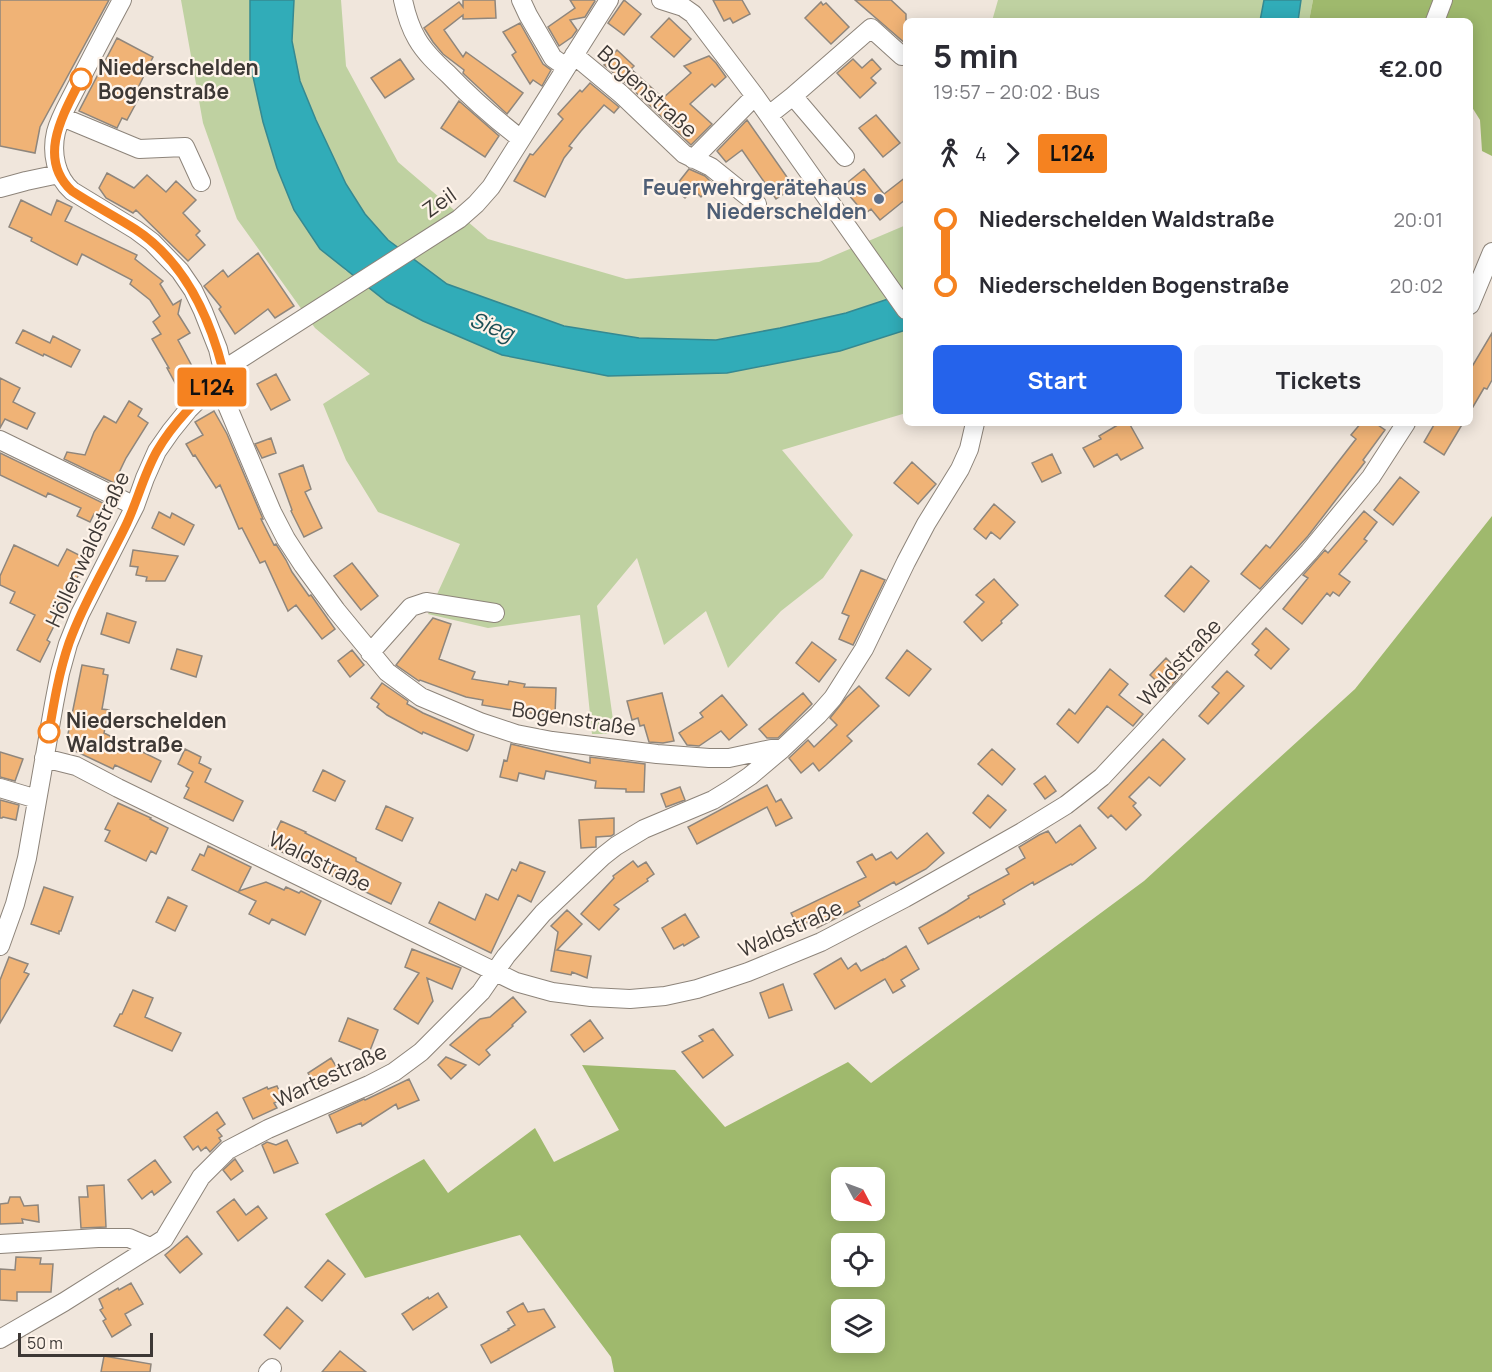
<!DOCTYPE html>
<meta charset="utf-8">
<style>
:root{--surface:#fff;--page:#f7f7f7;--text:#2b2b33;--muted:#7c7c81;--accent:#2563eb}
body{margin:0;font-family:Manrope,sans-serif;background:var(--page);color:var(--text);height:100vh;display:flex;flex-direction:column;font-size:22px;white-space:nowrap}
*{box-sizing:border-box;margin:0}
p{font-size:20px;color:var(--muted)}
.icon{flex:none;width:33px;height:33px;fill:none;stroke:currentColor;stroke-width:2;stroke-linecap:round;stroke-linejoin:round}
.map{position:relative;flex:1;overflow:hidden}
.side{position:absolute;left:903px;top:18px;width:570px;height:408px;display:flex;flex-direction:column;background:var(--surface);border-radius:9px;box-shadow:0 3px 15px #0003}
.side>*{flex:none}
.badge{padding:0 12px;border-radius:4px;font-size:21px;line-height:39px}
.needle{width:39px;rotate:131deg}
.buttons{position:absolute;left:831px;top:1167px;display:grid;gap:12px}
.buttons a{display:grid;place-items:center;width:54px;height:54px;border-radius:9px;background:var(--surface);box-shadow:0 3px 15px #0003;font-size:30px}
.scale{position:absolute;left:18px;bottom:15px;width:135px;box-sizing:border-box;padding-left:6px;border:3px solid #3d3835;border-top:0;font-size:16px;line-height:21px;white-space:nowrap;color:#3d3835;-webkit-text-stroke:4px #fef3e9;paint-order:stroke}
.map>.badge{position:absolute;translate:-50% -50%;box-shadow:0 0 0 3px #fff}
.legs{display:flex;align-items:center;gap:9px;height:66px;padding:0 30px;font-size:20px}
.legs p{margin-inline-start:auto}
.overview{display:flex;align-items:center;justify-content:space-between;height:102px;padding:0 30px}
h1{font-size:33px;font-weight:700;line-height:45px}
.action{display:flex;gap:12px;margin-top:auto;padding:12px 30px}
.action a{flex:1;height:69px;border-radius:9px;background:var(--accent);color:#fff;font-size:24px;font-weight:700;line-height:69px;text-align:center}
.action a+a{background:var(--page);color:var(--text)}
ul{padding:0 30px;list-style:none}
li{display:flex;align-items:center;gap:21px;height:66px;font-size:22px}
li i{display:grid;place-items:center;width:9px;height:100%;margin:0 8px;background:currentColor}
li i::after{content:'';width:15px;height:15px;margin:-8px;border:4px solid;border-radius:50%;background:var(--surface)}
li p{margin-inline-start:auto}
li:first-child i{background:linear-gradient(#0000 50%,currentColor 0)}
li:last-child i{background:linear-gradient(currentColor 50%,#0000 0)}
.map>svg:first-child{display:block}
</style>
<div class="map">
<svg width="1492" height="1372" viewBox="0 0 1492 1372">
<rect width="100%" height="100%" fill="#f0e6dc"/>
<path fill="#bfd1a1" d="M181,0H250V63L263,121L277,168L294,210L346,271L727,373L840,351L906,330V413L782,450L853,535L823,578L781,611L728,668L706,611L664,645L637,558L597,606L615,734H592L580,615L488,628L428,614L460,544L378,512L346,460L323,404L370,374L315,328L237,219L203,123Z
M294,0H341L346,66L398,162L488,239L626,279L819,262L906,225V293L846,313L780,328L717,340L639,338L564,326L447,284L388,240L365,214L346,184L316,120L300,81L292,41Z
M998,0H1264L1260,21H992Z
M1301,0H1313L1309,21H1298Z"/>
<path fill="#9fb96d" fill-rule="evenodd" d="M1313,0H1492V156L1482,151L1480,120L1470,104V21H1309Z
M1492,516V1372H614L611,1357L520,1235L365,1278L325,1214L424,1159L448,1193L535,1128L554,1162L619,1130L582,1065L675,1070L725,1127L848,1062L871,1083L1144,881L1355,689ZM842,1178H874V1210H842ZM842,1244H874V1276H842ZM842,1310H874V1342H842Z"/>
<path fill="#31acb8" stroke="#358991" stroke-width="1.5" d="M250,0H294L292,41L300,81L316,120L346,184L365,214L388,240L447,284L564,326L639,338L716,340L780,328L846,313L906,293V330L840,351L727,373L608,376L502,355L423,321L387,302L320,249L294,210L277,168L263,122L250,63Z
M1264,0H1301L1298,21H1260Z"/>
<path fill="#f0b376" stroke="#8f867c" stroke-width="1.5" d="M0,0H109L40,127L35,153L0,146Z
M463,0H495L496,18L463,19V15L444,30L463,57L466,52L523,93L507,114L465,75L463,73L464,70L443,54L433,42L424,28L459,2L463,7Z
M570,0H594L595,1L585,17L570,20L577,30L572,37L559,46L548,27L575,8Z
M624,0L641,14L624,35L608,23Z
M713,0H742L750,14L733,23L730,18L724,21Z
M855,0H891L906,14V44Z
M821,2L823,5L826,3L849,27L831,44L805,18Z
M669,18L691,39L674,57L651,37Z
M520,23L543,64L551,70L542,86L533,80L530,84L512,55L516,52L503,32Z
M117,38L153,57L135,94L140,96L127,120L122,118L117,128L79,111Z
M617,50L634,66L631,69L663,98L691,73L684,66L709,56L716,63L726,77L715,87L712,84L690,104L712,124L691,145L629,86L604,65Z
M400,59L414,79L385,98L371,78Z
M853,59L862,68L872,59L881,69L871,78L876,83L860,98L837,73Z
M590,83L619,107L614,113L604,105L581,131L569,146L572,148L564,158L545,197L514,181L530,154L533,155L563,119L558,114L580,90L582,92Z
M459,101L499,136L485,157L441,128Z
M876,115L900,143L883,157L859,128Z
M747,120L794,187L776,199L742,150L726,162L717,151Z
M689,169L705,176L713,184L701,197L693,189L685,198L674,188Z
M864,169L884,194L906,177V199L880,220L871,209L865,214L842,187Z
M107,173L134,188L147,175L166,192L176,181L196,200L183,213L200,231L196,235L205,245L188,261L136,210L133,213L106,198L99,188Z
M21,200L51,215L57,200L72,207L65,221L137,255L135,259L163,281L160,284L173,305L181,300L178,314L190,333L178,340L200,381L180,392L167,368H169L152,339L161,334L153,322L160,316L150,300L130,284L132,280L82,254L77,265L31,241L32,238L9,227Z
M258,253L294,306L275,318L268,309L235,334L219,309L221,307L204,286L223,270L228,277Z
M23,330L50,343L53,336L80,350L71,367L44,354L43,356L16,343Z
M1492,333V380L1487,389L1484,388L1470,412V370Z
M276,374L290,400L271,410L257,384Z
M0,378L20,388L13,402L35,413L27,429L5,419L0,428Z
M129,401L142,409L138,416L148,423L126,458L114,483L64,459L67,452L85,455L94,432L104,416L116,423Z
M214,411L227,434L263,519H261L274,545L276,544L286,560L292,572L309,596L311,595L335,629L322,639L296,605L288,611L265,561L260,563L242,528L239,529L220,485L216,488L195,455L193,456L186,444L203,435L195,422Z
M1121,423H1129L1143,448L1121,460L1117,454L1094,467L1083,448L1101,439L1099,436Z
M1361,423H1375L1385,430L1363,460L1365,462L1308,536L1260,589L1241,574L1266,545L1270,548L1307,502L1356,439L1351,435Z
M1435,423H1463L1444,455L1424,442Z
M271,438L276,453L262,458L255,444Z
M0,453L107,505L100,518L94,514L90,522L77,516L81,508L48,493L46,497L0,475Z
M1052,454L1061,473L1042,482L1032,463Z
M912,462L936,484L918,504L894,483Z
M303,465L311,489L305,492L322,528L304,537L291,511L292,510L279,474Z
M1400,477L1419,492L1393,525L1374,510Z
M994,504L1015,522L1000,539L991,532L986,539L974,529Z
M1364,511L1377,522L1364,539L1367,541L1339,574L1350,582L1339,596L1333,592L1330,596L1327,593L1302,624L1283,609L1308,578L1303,575L1325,550L1328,553Z
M159,512L170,518L172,513L194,525L184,545L152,528Z
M14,545L58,566L67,549L83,557L77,570L80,572L58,616H59L47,640L50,642L40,662L17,650L35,615L10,603L15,592L0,585V576Z
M133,550L178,556L165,581H146L147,577L136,575L138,567L130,566Z
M352,563L378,596L361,610L334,576Z
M1191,566L1209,581L1184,612L1165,596Z
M861,570L885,580L853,645L839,639L849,616L842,613Z
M994,579L1018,605L1001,621L1002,623L982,641L964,622L984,602L976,595Z
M107,613L136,622L129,643L101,634Z
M433,618L451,624L439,659L475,672L472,679L508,685L509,681L525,684L524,687L556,688L555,715L536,714L482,705L483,700L466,697L420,680L419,681L396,665Z
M1266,628L1289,649L1271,669L1255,655L1259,650L1252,644Z
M812,642L836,660L819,682L796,663Z
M177,649L202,656L196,677L171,669Z
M352,650L364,665L350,677L338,661Z
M907,650L931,669L909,696L886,678Z
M1166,658L1182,674L1167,691L1150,675Z
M82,665L104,669L103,674L108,675L102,709L109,710L104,733L161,761L151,782L115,765L113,769L71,749L73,740L67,739Z
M1110,669L1128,684L1119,695L1143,714L1133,726L1107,706L1078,743L1057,724L1069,709L1075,714Z
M1227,671L1244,686L1208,724L1199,716L1219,693L1212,687Z
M382,683L408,701L407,704L423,713L474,735L469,749L467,751L423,732L422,734L387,715L377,707L379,704L371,698Z
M859,686L879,706L847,736L852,741L826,765L819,771L813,763L801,773L789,758L808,740L814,747L837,725L830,718L846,698Z
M662,693L674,741L663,743L649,742L644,725L640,726L638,718L632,720L627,701Z
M803,693L812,704L778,738H767L759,729Z
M722,695L747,725L729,740L721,731L699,746L687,745L679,733L703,717L700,713Z
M1163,739L1185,759L1160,786L1149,777L1129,797L1136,803L1133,806L1141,815L1126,830L1111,815L1108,818L1098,808Z
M511,744L590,763V757L645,764L644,792H626V789L595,788L596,781L546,771L544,779L519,773L517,781L500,777L504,760L507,761Z
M185,749L201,757L199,763L211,769L205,782L243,801L233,821L184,798L189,788L186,786L193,772L178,764Z
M992,749L1015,769L1002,785L978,764Z
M0,752L23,759L15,781L0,777Z
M323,770L345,781L335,801L313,791Z
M1045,776L1056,791L1045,799L1034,784Z
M767,785L776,802L781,799L792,818L776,826L767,807L697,844L688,827Z
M680,787L685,800L666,807L661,794Z
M988,795L1006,810L990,828L973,813Z
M0,800L19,805L16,820L3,817L2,818H0Z
M118,803L151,818L150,819L168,828L156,854L151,851L146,861L105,841L110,831L105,829Z
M386,806L413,818L402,841L376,829Z
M614,818V834L611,836L596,837V847L581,848L579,820Z
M281,821L306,832L305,833L356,858V861L401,883L391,904L269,846Z
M1080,825L1096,848L1072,865L1071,864L1034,885L1033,882L1003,900L1005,904L980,918L979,916L928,944L919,928L947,912L969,898L968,896L1009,874L1006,869L1025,858L1019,847L1039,835L1048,831L1056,843Z
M927,833L944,853L926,869L896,885L894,882L858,902L860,906L817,928L813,920L798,927L791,913L866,877L857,862L872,854L876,860L891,852L897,859Z
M208,846L251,867L239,891L266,882L284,890L286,887L299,893L301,891L321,901L305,935L272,919L269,924L249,914L256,901L192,870L200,854L204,856Z
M633,861L638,867L646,862L654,874L647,879L648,881L614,905L619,909L599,930L581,914L614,878L613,876Z
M520,862L545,872L531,902L518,895L491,953L429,923L439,902L475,920L486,894L498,900L512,869L516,871Z
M44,887L73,897L61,931H59V934L31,924Z
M168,897L187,906L175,931L156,922Z
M567,910L582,924L557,950L591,956L587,978L572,972L571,975L551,971L558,932L551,926Z
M685,914L699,937L684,946L683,944L674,949L662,928Z
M906,946L919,969L901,980L905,986L893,993L885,979L835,1009L814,974L841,958L848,969L856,963L861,971L883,959V960Z
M412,949L461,968L452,989L427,978L433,1001L418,1024L394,1009L419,973L405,967Z
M9,957L28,964L24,972L29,974L0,1023V980Z
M783,984L792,1010L769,1018L760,993Z
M133,990L153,998L145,1017L181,1033L172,1051L114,1026L120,1014H122Z
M513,997L526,1012L512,1025L513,1026L486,1050L490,1055L479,1065L450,1045L480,1019L490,1017Z
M348,1018L378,1030L369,1053L339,1041Z
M590,1020L603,1038L584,1052L571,1035Z
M713,1029L733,1055L703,1078L682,1052L703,1041L699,1036Z
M446,1057L466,1065L451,1079L438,1065Z
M331,1058L342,1076L319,1091L308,1073Z
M409,1079L419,1100L398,1109L396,1104L362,1126L361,1123L337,1133L329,1115L364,1099L365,1100Z
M277,1086L283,1099L274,1103L277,1108L253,1119L243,1098L267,1087L268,1089Z
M217,1112L225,1124L217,1130L222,1136L219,1138L221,1141L210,1152L206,1147L201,1151L198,1146L193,1150L184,1137Z
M287,1140L298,1163L274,1173L262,1145L267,1142L276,1145Z
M235,1159L243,1171L231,1180L223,1170Z
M155,1160L171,1182L154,1195L152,1191L142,1199L128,1180Z
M104,1185L106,1227L81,1228L79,1197H88L87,1186Z
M10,1197H20L24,1206L38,1205L39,1222L22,1219L23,1223L0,1224V1204L8,1203Z
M234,1199L246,1215L258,1206L267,1218L238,1241L217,1212Z
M187,1236L202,1254L180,1273L165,1255Z
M16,1257L41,1258L40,1264H53L51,1292H17V1301L0,1300V1269L15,1270Z
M328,1260L345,1274L322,1301L305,1287Z
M131,1283L143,1304L125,1314L131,1325L112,1337L103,1321L106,1319L100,1310L103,1308L99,1299L118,1288L119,1290Z
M438,1293L447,1307L413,1330L402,1314L428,1297L429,1299Z
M523,1303L528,1312L544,1309L555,1327L491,1363L481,1345L509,1330L508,1329L515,1325L507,1312Z
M287,1307L303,1321L280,1349L264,1335Z
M340,1351L366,1372H322Z
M104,1356L151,1364L150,1372H101Z"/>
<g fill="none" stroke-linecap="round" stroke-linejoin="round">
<g stroke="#8d847a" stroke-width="20">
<path id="minor" d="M122,0C106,30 90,60 75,90C68,104 60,117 56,132C51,153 56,177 72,191L136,230L152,242L180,271L193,290L203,311L218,349L223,370L227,405L272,512L286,539L303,565L336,610L387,672L421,697L480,722L516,734L552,741L657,754L709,758H729L771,749H782L818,715L833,698L864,649L906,562L926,524L960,469L969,449L975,423
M403,0C406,14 410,27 417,39C425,53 437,64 448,74C471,98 495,119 521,139
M521,0L528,15L553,58L566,67
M661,0L683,7L693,14L755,96L906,310
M1435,21L1443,0
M574,55L621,94L684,154L711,167L757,204
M793,96L871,28L902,56
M769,115L793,96L845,157
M62,117L139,149L185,147L201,182
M693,159L755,96
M0,188L26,181L59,174
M1470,305L1492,252
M0,440L135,506
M370,653L411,607L426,602L495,613
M44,758L76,766L118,788L516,982L552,992L591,997L630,999L665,996L697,989L748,972L821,942L905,898L1022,832L1066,805L1102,777L1146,730L1309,552L1371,477L1406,423
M0,788L37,799
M0,946L15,904L27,858L54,704L60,673L68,644L80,614L135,506L145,478L157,451L171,431L188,410L216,382L223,370L459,219L476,204L491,187L609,0
M0,1244L98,1238H129L150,1247
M0,1339L64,1302L164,1239L201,1177L228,1150L268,1129L369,1085L394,1072L421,1052L481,992L506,956L543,913L602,857L616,846L644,829L713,800L731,789L750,776L782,749
M268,1372L272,1368"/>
</g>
<use href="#minor" stroke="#fff" stroke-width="18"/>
</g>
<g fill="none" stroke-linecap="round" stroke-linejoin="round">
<g stroke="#fff" stroke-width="14">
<path id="line-1" d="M49,732C54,702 59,672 69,643C84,601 108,563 127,523C138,499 144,474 157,451C165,437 176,423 187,411C201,395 213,389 223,370C209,315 184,261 135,229C115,216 93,205 72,191C36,158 64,113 81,79"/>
</g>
<use href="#line-1" stroke="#f58220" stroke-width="9"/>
</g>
<g fill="#fff" stroke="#f58220" stroke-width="3">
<circle cx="81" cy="79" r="10"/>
<circle cx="49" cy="732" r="10"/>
</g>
<circle fill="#5c6f8a" stroke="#fef3e9" stroke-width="2" cx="879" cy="199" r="6"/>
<g text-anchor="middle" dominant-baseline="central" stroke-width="4.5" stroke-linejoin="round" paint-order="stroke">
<g font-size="21" font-weight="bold" fill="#3d3835" stroke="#fef3e9" text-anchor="start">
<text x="98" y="67">Niederschelden<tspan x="98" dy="24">Bogenstraße</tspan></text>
<text x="66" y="720">Niederschelden<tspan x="66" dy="24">Waldstraße</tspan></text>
</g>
<g font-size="21" fill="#3d3835" stroke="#fef3e9">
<text transform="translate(648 91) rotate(42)">Bogenstraße</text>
<text transform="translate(439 202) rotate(-35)">Zeil</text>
<text transform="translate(87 549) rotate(-65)">Höllenwaldstraße</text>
<text transform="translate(1179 662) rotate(-47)">Waldstraße</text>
<text transform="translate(574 718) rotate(9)">Bogenstraße</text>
<text transform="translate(320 861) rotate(26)">Waldstraße</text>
<text transform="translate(790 928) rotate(-24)">Waldstraße</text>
<text transform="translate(330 1075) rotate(-25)">Wartestraße</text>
</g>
<g font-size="21" font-weight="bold" fill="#4e5e75" stroke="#fef3e9" text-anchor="end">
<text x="867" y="187">Feuerwehrgerätehaus<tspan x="867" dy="24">Niederschelden</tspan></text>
</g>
<g font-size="22" font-style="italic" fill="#1c4f55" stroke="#fef3e9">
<text transform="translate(492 326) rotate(21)">Sieg</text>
</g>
</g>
</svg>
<div class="buttons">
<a><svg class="needle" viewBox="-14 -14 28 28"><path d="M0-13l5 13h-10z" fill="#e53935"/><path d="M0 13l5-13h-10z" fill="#7c7c81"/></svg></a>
<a><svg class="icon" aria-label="locate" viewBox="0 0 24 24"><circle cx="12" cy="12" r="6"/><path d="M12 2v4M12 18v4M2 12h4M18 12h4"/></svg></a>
<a><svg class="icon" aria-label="layers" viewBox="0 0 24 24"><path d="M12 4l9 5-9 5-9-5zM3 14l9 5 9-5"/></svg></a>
</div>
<div class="scale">50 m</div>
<b class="badge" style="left:212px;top:387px;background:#f58220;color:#111">L124</b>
<section class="side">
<div class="overview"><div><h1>5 min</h1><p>19:57 – 20:02 · Bus</p></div><b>€2.00</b></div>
<div class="legs"><svg class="icon" aria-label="walk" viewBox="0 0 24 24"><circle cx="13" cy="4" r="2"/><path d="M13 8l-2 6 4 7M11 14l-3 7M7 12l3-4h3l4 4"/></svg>4<svg class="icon" aria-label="forward" viewBox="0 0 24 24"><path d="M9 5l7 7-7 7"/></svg><b class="badge" style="background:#f58220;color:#111">L124</b></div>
<ul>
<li><i style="color:#f58220"></i><b>Niederschelden Waldstraße</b><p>20:01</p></li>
<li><i style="color:#f58220"></i><b>Niederschelden Bogenstraße</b><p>20:02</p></li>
</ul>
<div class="action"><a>Start</a><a>Tickets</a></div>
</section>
</div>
